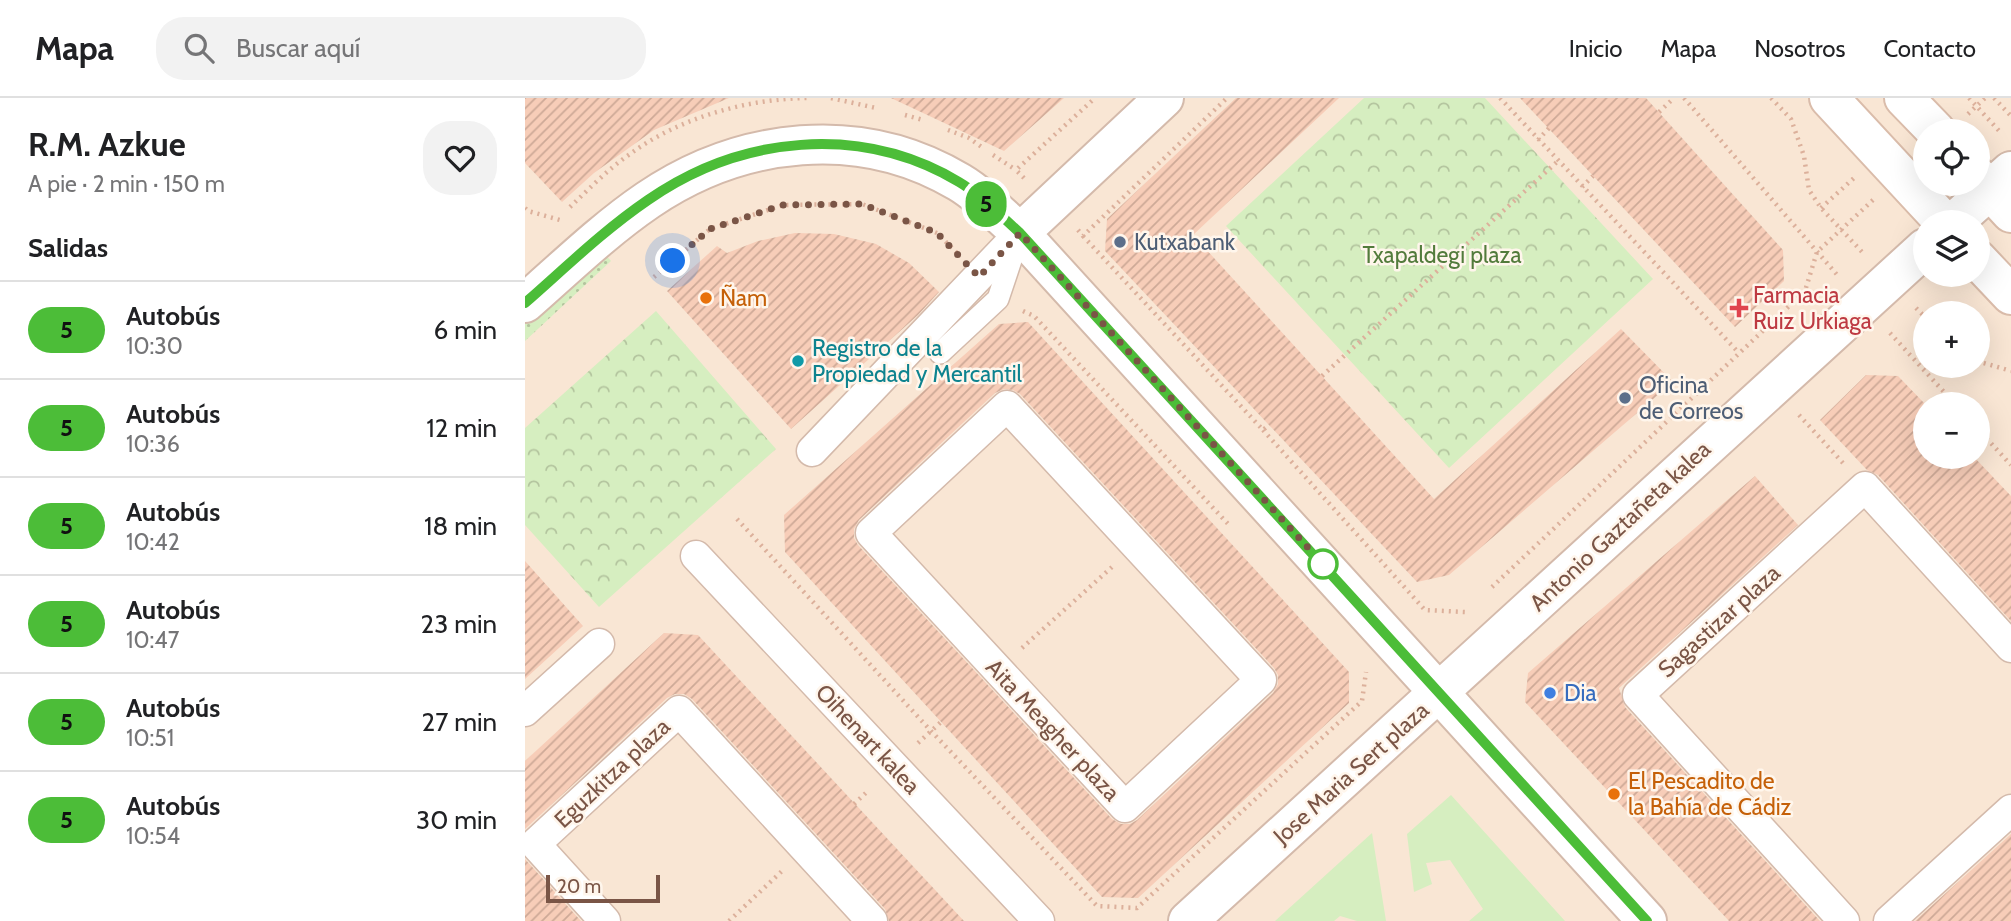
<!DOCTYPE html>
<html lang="es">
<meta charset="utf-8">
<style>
:root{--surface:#fff;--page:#f2f2f2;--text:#202124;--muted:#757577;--line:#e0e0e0}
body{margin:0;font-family:Cabin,sans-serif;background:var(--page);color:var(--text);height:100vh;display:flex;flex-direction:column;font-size:26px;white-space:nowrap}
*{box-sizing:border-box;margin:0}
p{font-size:23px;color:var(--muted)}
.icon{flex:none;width:38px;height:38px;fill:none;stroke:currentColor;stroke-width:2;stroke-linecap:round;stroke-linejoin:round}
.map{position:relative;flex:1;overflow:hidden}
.details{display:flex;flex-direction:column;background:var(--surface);width:525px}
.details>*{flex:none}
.badge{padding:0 14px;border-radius:23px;font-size:24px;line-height:46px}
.tools{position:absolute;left:1388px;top:21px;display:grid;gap:14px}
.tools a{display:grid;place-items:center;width:77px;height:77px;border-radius:50%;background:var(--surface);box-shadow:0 7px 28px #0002;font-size:35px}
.scale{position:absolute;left:21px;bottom:18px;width:114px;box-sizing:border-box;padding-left:7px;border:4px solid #7a5546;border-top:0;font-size:19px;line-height:24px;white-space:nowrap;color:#7a5546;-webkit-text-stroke:5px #fff6ec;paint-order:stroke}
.you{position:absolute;width:35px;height:35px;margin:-18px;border:5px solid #fff;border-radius:50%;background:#1a73e8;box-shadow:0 0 0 10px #1a73e833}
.map>.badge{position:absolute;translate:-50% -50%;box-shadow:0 0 0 4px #fff}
h2{padding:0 28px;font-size:26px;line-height:63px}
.round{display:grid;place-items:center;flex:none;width:74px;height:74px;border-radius:28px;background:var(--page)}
.headline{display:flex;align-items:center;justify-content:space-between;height:119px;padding:0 28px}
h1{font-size:33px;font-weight:800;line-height:52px}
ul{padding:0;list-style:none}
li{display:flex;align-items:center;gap:21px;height:98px;padding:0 28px;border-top:2px solid var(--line)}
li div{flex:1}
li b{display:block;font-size:26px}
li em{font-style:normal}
li .badge{min-width:77px;font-weight:700;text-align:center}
header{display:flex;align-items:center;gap:42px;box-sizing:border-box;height:98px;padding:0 35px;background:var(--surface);border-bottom:2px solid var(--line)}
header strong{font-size:33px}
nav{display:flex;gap:38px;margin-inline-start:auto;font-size:24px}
.search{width:490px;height:63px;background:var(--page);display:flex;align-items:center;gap:18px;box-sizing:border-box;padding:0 24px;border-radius:28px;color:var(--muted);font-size:26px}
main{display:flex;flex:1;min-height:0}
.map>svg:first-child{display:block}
</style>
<header>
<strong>Mapa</strong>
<div class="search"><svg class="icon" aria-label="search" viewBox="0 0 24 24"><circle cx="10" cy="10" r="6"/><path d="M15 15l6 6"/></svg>Buscar aquí</div>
<nav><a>Inicio</a><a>Mapa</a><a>Nosotros</a><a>Contacto</a></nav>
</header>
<main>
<section class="details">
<div class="headline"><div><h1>R.M. Azkue</h1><p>A pie · 2 min · 150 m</p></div><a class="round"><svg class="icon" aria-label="heart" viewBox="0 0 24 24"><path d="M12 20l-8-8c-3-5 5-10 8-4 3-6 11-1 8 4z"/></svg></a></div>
<h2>Salidas</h2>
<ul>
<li><span class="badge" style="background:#4cbd38;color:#111">5</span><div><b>Autobús</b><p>10:30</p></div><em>6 min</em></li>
<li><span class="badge" style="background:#4cbd38;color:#111">5</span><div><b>Autobús</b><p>10:36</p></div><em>12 min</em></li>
<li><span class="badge" style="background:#4cbd38;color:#111">5</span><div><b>Autobús</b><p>10:42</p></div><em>18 min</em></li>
<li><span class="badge" style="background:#4cbd38;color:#111">5</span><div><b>Autobús</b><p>10:47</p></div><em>23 min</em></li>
<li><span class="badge" style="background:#4cbd38;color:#111">5</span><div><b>Autobús</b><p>10:51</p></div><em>27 min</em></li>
<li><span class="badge" style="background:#4cbd38;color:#111">5</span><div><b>Autobús</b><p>10:54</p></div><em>30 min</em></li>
</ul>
</section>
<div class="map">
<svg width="1486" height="823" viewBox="0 0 1486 823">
<defs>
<pattern id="grass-dots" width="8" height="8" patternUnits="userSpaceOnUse" patternTransform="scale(1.75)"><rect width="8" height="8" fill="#d6eec0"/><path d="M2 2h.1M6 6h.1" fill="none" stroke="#b3c49e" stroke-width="1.8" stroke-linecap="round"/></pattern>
<pattern id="park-crowns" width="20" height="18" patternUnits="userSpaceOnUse" patternTransform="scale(1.75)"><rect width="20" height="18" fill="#d6eec0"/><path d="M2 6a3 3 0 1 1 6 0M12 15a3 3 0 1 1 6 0" fill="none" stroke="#b3c49e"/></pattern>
<pattern id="building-hatch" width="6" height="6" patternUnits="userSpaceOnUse" patternTransform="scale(1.75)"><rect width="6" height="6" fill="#f7cdb8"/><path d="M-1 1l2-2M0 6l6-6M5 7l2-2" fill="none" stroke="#cda997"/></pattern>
</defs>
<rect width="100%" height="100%" fill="#fef2e4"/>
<path fill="#f9e6d4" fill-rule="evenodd" d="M0,0H1486V823H0ZM1400,33H1452V86H1400ZM1400,124H1452V177H1400ZM1400,215H1452V268H1400ZM1400,306H1452V359H1400Z"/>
<path fill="url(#grass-dots)" d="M78,154L86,163L0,243V222Z"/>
<path fill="url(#park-crowns)" d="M839,0H960L1128,181L924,370L701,128Z
M131,213L251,351L74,509L0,427V330Z"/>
<path fill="#d6eec0" d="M926,697L1040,823H944L958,811L925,762L901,765L907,786L889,794L882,736Z
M847,735L861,823H832L815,818L809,823H750Z"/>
<path fill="url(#building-hatch)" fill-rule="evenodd" d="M0,0H204L129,32L69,75L37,104L0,65Z
M366,0H539L479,53Z
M711,0H814L668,137L909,401L1096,231L1148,284L924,477L892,484L580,153L582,121Z
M995,0H1121L1258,152L1259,183L1210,229Z
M270,135L309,136L351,146L384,165L414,194L393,217L266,331L142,193L192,148L202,155L233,143Z
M503,224L824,574V605L613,800L577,799L260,454L259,417L474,226ZM479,291L488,292L495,296L749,570L753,577V586L748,595L612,722L605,726H596L587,721L333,447L329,440V431L334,422L470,295Z
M1341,277L1373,278L1400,306V359H1449L1486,398V523L1353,377L1342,372L1295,322Z
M1230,378L1273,427L1094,590L1100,609L1295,823H1204L1000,604L1003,575Z
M0,463L58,528L0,581Z
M139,535L173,537L439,823H364L360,811L167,601L159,596H150L142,600L0,731V663Z
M1486,736V823H1390Z
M0,761L56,823H0Z"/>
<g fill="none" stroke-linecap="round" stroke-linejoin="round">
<g stroke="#d4baab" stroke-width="24">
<path id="service" d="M415,255L473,201L492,144"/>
</g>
<g stroke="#d4baab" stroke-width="33">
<path id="pedestrian" d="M482,308L736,582L600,709L346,435Z
M287,353L495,135
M171,458L514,823
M0,613L74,546
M80,823L10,746L154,613L347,823
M1319,823L1113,597L1340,389L1486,549
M1364,823L1486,712"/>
</g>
<g stroke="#d4baab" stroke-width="42">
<path id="minor" d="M1429,124L1486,73
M495,135L639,0
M0,205C40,170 79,132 123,102C216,39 335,25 434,84C456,97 476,118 495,135L1122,823
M663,823L1400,150"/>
</g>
<g stroke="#dabcaa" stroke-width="42">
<path id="secondary" d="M1304,0L1419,124
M1379,0L1411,33
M1452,78L1486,115
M1452,161L1486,197"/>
</g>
<path stroke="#dcb09b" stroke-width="4.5" stroke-dasharray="2 5" stroke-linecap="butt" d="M306,0L351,10
M975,0L1214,255
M1159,0L1314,179
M1246,0L1266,21L1279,58L1284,92L1296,110L1339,156
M1444,0L1477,36
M1469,0L1486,18
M1134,14L1149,0
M1443,16L1460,0
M380,17L398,22
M423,32L444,40L458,50
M1013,42L1024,30
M468,57L491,72
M499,80L491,72L570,0
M1057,89L1068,78
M45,109C64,91 83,71 105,56C154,20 221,1 282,0
M0,110L3,113L35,122
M1296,110L1329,80
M553,132L558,138L702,0
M558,138L738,332L744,327
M129,179L185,131L258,107L337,106L412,135L432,155
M1391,210L1400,219
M498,213L509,218L705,428
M1365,235L1430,306
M1452,263L1486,273
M797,278L1033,63
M1274,317L1318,365
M1452,330L1486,367
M738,332L900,512L940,514
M212,421L406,633L572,808L612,810L837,603L841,574
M967,489L1280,193L1292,154L1348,102
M497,550L587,469
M393,645L416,624
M329,706L344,692
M204,823L257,773"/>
<use href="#service" stroke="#fff" stroke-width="21"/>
<use href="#pedestrian" stroke="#fff" stroke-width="30"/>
<use href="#minor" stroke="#fff" stroke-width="38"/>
<use href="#secondary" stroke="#fff" stroke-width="38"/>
</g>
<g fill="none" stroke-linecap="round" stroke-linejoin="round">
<g stroke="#fff" stroke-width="16">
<path id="line" d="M0,205C40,170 79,132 123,102C215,38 335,25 434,84C456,97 476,118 495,135L1122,823"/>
</g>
<use href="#line" stroke="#4cbd38" stroke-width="10"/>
<path stroke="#7a5546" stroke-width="7" stroke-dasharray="0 12.6" d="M148,163L185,131L258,107L337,106L412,135L454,179L495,135L798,466"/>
</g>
<g fill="#5c6f8a" stroke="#fff6ec" stroke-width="2.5">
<circle cx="595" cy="144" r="7"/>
<circle cx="1100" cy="300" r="7"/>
</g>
<g fill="#e8710a" stroke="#fff6ec" stroke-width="2.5">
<circle cx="181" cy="200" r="7"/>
<circle cx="1089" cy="696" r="7"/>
</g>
<path fill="#e0444e" stroke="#fff6ec" stroke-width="2.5" d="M1210.5 199.5h7v7h7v7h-7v7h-7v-7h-7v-7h7z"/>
<circle fill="#0f9aa8" stroke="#fff6ec" stroke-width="2.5" cx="273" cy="263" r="7"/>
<circle fill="#fff" stroke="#4cbd38" stroke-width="3.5" cx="798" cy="466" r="14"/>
<circle fill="#3f7fe0" stroke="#fff6ec" stroke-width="2.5" cx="1025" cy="595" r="7"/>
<g text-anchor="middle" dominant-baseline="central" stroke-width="5" stroke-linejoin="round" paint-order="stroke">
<g font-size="23" fill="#4e5e75" stroke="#fff6ec" text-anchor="start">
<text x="609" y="144">Kutxabank</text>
<text x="1114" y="287">Oficina<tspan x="1114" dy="26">de Correos</tspan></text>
</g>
<g font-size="23" fill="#527b3b" stroke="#fff6ec">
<text x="917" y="157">Txapaldegi plaza</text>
</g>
<g font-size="23" fill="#be3a42" stroke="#fff6ec" text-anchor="start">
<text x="1228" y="197">Farmacia<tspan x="1228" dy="26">Ruiz Urkiaga</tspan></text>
</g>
<g font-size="23" fill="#c56008" stroke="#fff6ec" text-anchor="start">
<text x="195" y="200">Ñam</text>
<text x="1103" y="683">El Pescadito de<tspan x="1103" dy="26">la Bahía de Cádiz</tspan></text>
</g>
<g font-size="23" fill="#0d838f" stroke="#fff6ec" text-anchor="start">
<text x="287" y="250">Registro de la<tspan x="287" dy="26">Propiedad y Mercantil</tspan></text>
</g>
<g font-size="23" fill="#7a5546" stroke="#fff6ec">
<text transform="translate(1095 428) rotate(-43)">Antonio Gaztañeta kalea</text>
<text transform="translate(1194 523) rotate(-42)">Sagastizar plaza</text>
<text transform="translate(528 632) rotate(47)">Aita Meagher plaza</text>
<text transform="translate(343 641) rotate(47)">Oihenart kalea</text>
<text transform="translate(87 675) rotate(-43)">Eguzkitza plaza</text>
<text transform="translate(826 675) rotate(-42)">Jose Maria Sert plaza</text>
</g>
<g font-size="23" fill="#366cbe" stroke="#fff6ec" text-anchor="start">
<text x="1039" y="595">Dia</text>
</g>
</g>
</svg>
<div class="tools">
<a><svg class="icon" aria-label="locate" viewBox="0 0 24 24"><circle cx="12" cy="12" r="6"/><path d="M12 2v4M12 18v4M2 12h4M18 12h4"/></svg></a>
<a><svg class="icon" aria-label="layers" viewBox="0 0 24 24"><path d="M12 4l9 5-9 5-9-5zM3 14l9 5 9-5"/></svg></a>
<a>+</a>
<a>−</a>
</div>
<div class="scale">20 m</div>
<div class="you" style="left:148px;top:163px"></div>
<b class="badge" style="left:461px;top:106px;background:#4cbd38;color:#111">5</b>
</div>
</main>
